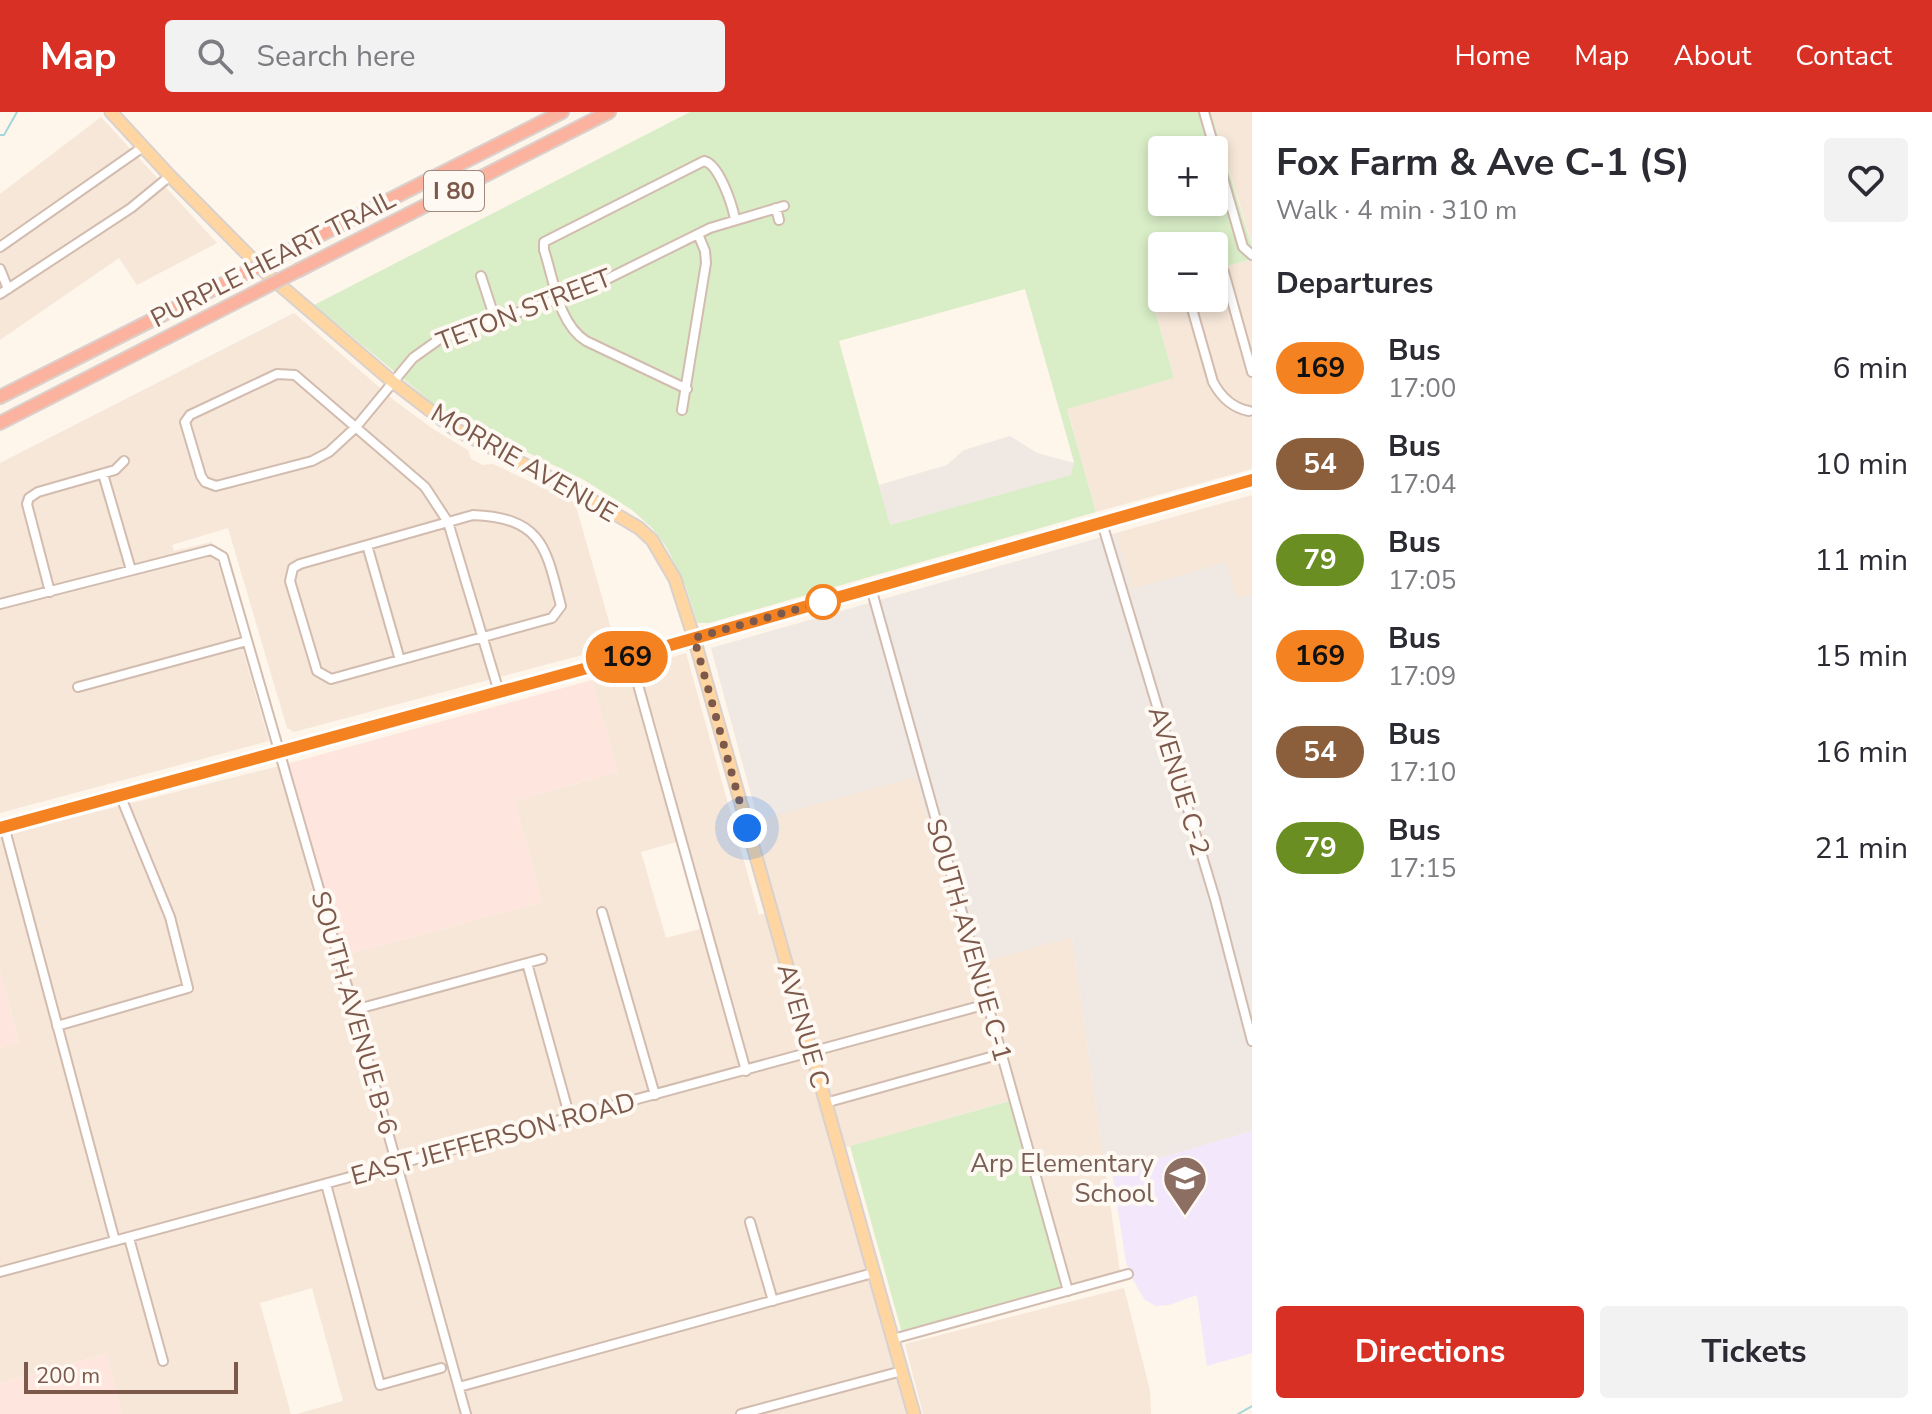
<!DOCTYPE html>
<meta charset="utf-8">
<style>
:root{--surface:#fff;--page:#f2f2f3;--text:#2b2b33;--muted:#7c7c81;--accent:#d93025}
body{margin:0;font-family:"Nunito Sans",sans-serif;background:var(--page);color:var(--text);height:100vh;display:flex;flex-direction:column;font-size:30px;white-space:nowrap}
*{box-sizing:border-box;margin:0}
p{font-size:26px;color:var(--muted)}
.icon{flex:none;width:44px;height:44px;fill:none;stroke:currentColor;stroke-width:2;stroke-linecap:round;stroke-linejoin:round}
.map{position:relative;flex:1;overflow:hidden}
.side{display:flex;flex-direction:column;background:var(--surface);width:680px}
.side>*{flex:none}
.badge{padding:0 16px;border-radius:26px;font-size:28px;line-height:52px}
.controls{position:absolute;left:1148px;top:24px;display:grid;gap:16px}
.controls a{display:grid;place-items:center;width:80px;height:80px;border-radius:8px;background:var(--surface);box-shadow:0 4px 12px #0003;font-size:40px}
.scale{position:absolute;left:24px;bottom:20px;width:214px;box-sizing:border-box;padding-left:8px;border:4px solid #7c594b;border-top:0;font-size:22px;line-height:28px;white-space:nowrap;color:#7c594b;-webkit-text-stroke:6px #fff9f3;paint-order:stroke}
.you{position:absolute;width:40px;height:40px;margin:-20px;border:6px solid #fff;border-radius:50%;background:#1a73e8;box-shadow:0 0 0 12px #1a73e833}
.map>.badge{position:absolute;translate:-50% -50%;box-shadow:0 0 0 4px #fff}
h2{padding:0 24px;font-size:30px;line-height:72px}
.round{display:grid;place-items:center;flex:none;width:84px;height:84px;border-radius:8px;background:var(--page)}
.headline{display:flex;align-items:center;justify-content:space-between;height:136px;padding:0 24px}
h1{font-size:38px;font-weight:700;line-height:60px}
.button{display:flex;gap:16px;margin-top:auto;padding:16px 24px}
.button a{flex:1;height:92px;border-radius:8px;background:var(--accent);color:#fff;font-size:32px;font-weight:700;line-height:92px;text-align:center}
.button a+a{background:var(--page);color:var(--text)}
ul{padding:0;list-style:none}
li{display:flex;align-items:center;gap:24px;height:96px;padding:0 24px}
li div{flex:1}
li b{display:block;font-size:30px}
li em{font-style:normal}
li .badge{min-width:88px;font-weight:700;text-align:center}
header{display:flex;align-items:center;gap:48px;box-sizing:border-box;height:112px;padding:0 40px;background:var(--accent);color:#fff}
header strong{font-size:38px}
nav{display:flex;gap:44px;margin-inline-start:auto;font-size:28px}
.search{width:560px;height:72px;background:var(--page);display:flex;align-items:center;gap:20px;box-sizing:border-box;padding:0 28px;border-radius:8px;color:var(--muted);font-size:30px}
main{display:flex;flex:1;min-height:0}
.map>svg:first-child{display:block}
</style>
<header>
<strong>Map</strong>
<div class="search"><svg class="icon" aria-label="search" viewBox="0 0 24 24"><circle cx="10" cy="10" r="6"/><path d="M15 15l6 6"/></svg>Search here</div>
<nav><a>Home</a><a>Map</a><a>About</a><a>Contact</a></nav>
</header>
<main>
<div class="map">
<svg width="1252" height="1302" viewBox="0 0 1252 1302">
<rect width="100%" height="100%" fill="#fef5eb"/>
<path fill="#f6e7d9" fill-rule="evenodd" d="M1211,0H1252V134L1237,83Z
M101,5L217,131L137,173L119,146L0,228V82Z
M1252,147V357L1096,400L1067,296L1174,266L1149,176L1162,172V186H1214V158Z
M294,201L395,289L433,317L468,338L471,347L483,353L493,352L575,391L616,534L294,620L287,616L228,416L172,433L174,439L212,430L269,629L0,701V351Z
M1252,383V482L1236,487L1226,451L1132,477L1116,421Z
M686,541L759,803L776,798L751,709L915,664L971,853L1072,825L1120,1160L1072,1173L1020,986L833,1039L907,1302H297L343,1289L312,1176L260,1191L291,1302H122L106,1242L0,1271V936L19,930L0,859V724L279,654L331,847L542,790L515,689L618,660L592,568ZM687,727L711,814L666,826L641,740Z
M1124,1176L1150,1278L1151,1302H923L905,1232Z"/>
<path fill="#fee6de" d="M592,568L618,660L515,689L542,790L331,847L279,654Z
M0,859L19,931L0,936Z
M107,1242L122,1302H0V1271Z"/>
<path fill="#efe8e3" d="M1010,324L1037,341L1074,351L1072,363L890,413L879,373L947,353L964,338Z
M1116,421L1132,477L1226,451L1236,486L1252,482V1019L1106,1062L1072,825L971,853L915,665L758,708L711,536Z"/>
<path fill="#f2e7fb" d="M1252,1019V1241L1207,1254L1197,1183L1169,1193L1156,1194L1145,1188L1133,1168L1126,1150L1112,1060Z"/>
<path fill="#d9edc7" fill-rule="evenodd" d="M690,0H1211L1252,135V147L1214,158V134H1162V172L1149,177L1174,266L1067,297L1096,400L709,511H697L686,475L667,436L652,416L632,398L584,368L442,299L314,193ZM1162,38H1214V90H1162ZM1025,177L1074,350L1071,363L890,413L839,229Z
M1010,989L1062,1177L902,1221L850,1034Z"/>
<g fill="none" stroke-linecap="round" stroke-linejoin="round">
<path stroke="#a3d7dc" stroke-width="2" d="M0,23H4L17,0
M1238,1302L1252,1294"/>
<g stroke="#d2bcaf" stroke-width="12">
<path id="minor" d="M1204,0L1243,135L1252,143
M776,96L779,108
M0,135L143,35
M0,157L8,177
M1214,163L1224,160L1252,260
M481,164L495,207
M0,182L131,96L170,64
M1189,186L1213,270C1221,285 1233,296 1249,299
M687,277L586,229C558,211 554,168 544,138V130L704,49C719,52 732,92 735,107
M682,298L706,151L705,139L698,122
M103,362L131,458
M473,403C543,406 546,436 561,494L552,506L331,567L317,559L290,469L293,456L300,452Z
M1102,411L1215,787L1252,929
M367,433L400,548
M871,476L1068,1179
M50,480L27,392L29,386L38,380L115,358L124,349
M0,492L211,438L223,445L354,898L466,1302
M630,544L746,959
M78,575L247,529
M499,580L448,410L425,375L295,263L277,262L190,303L185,310L201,364L205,370L216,374L312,349L329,340L356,315L413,246L441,226L583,179L710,116L784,94
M4,714L115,1129
M602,800L655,983
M527,851L570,1006
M354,898L542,847
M57,914L188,876L170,805L120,683
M825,991L1001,942
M326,1072L380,1273L441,1256
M750,1110L773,1189
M129,1126L163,1249
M0,1160L987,892
M893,1227L1128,1162
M459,1275L873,1161
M741,1302L902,1259"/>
</g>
<g stroke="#dad1cd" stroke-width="15">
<path id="major" d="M111,0L170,64L267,162L393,270L453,316L578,380L639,416L652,428L675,467L694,526L914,1302
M0,716L630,544L1252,368"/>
</g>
<g stroke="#dad1cd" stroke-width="16">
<path id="highway" d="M283,142L562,0
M299,158L609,0
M0,285L233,167
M0,311L252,182"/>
</g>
<use href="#minor" stroke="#fff" stroke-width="8"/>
<use href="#major" stroke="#ffd6a1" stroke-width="11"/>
<use href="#highway" stroke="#fbb29f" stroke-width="12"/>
<g stroke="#dad1cd" stroke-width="16" stroke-linecap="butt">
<path id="highway-bridge" d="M233,167L283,142
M252,182L299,158"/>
</g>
<use href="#highway-bridge" stroke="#fbb29f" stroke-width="12"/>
</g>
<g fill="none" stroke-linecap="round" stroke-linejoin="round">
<g stroke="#fff" stroke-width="18">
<path id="line" d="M0,716L646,540L1252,368"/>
</g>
<use href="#line" stroke="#f58220" stroke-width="12"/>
<path stroke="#7c594b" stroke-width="8" stroke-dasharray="0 14.4" d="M747,716L694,526L823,490"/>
</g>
<defs>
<g id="school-pin" transform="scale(2.3)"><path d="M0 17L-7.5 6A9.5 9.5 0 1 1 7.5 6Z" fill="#8d6e63" stroke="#fff9f3"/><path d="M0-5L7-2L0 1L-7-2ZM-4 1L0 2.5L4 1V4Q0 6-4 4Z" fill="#fff"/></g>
</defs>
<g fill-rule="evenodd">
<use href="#school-pin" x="1185" y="1066"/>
</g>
<circle fill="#fff" stroke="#f58220" stroke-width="4" cx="823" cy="490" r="16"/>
<g text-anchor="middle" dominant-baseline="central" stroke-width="8" stroke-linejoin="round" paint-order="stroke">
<rect fill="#fff9f3" stroke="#a3897d" stroke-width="2" x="424" y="59" width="60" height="40" rx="6"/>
<g font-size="24" font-weight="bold" fill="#7c594b">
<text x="454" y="79">I 80</text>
</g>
<g font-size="26" fill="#7c594b" stroke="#fff9f3">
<text transform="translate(273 147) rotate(-27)">PURPLE HEART TRAIL</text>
<text transform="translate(524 198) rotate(-21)">TETON STREET</text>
<text transform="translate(524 351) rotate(30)">MORRIE AVENUE</text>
<text transform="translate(1179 669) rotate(73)">AVENUE C-2</text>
<text transform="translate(969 828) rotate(74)">SOUTH AVENUE C-1</text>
<text transform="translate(354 901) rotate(74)">SOUTH AVENUE B-6</text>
<text transform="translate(803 914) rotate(74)">AVENUE C</text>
<text transform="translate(493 1027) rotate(-15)">EAST JEFFERSON ROAD</text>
</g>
<g font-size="26" fill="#785e54" stroke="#fff9f3" text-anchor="end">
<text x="1154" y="1051">Arp Elementary<tspan x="1154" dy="30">School</tspan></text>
</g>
</g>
</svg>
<div class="controls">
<a>+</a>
<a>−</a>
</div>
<div class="scale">200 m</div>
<div class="you" style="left:747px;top:716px"></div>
<b class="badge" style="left:627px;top:545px;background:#f58220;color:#111">169</b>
</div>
<section class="side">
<div class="headline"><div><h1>Fox Farm &amp; Ave C-1 (S)</h1><p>Walk · 4 min · 310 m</p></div><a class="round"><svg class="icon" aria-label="heart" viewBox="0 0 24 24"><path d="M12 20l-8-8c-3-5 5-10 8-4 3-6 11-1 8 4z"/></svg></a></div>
<h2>Departures</h2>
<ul>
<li><span class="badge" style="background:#f58220;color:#111">169</span><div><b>Bus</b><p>17:00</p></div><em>6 min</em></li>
<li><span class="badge" style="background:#8b5e3c;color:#fff">54</span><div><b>Bus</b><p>17:04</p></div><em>10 min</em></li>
<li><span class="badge" style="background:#6b8e23;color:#fff">79</span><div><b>Bus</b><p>17:05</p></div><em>11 min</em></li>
<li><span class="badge" style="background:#f58220;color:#111">169</span><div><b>Bus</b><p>17:09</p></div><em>15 min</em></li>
<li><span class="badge" style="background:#8b5e3c;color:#fff">54</span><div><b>Bus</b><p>17:10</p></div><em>16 min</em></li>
<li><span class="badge" style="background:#6b8e23;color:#fff">79</span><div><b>Bus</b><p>17:15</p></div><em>21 min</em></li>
</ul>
<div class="button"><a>Directions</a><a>Tickets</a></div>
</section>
</main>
